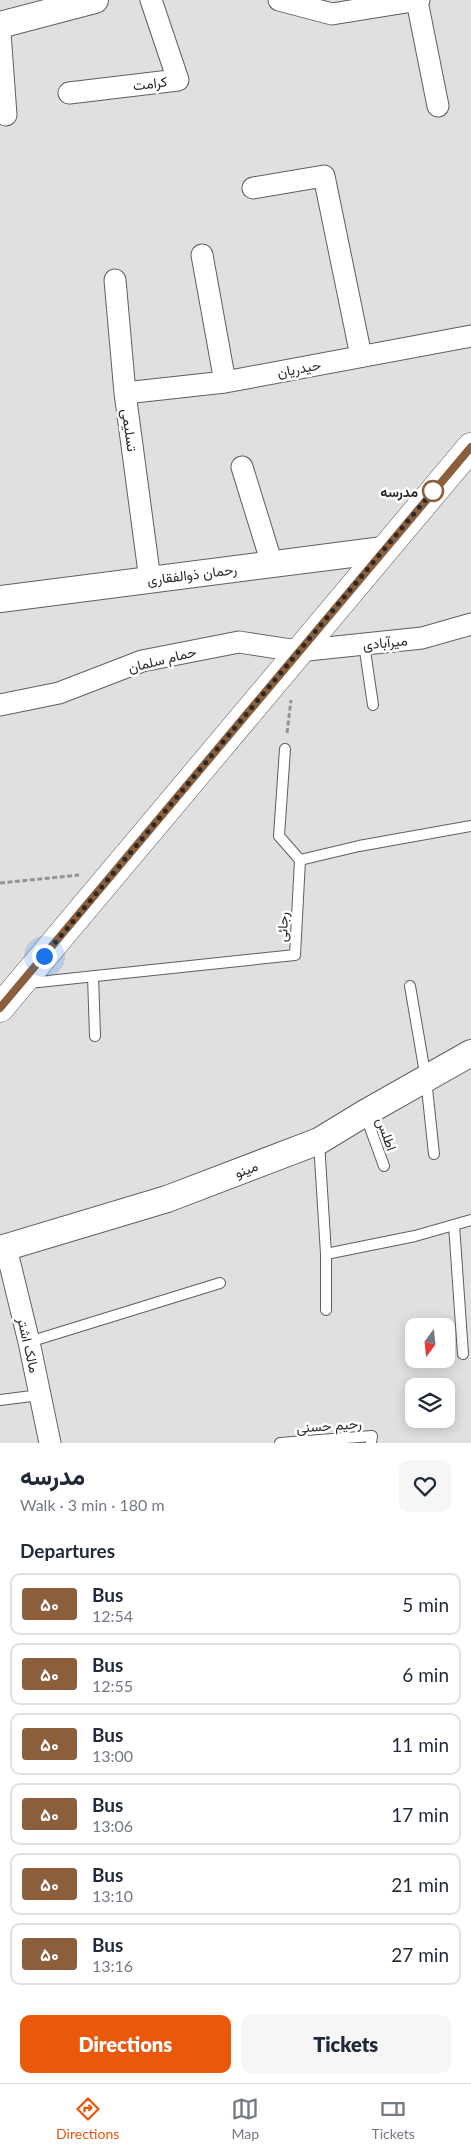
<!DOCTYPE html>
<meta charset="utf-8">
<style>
:root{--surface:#fff;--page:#f6f6f7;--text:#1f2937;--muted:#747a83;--line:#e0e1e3;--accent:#ea580c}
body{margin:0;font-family:Lato,Vazirmatn,sans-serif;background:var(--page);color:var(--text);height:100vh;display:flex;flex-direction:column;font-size:19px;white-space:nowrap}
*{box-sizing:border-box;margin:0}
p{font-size:16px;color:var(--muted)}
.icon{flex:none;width:28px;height:28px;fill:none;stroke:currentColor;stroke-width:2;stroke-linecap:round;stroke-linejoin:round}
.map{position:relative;height:1443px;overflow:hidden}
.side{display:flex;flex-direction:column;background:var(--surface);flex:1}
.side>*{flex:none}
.badge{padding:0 10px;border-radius:4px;font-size:18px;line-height:32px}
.needle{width:32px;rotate:195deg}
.tools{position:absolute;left:405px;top:1318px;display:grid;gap:10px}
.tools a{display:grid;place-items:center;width:50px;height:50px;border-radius:10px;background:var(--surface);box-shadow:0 2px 12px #0003;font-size:25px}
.you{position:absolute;width:25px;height:25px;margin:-12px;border:4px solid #fff;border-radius:50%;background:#1a73e8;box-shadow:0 0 0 8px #1a73e833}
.map>.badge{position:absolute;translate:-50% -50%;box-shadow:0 0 0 2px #fff}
h2{padding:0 20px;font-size:19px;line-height:45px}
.round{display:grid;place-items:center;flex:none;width:52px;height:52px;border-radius:10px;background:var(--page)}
.headline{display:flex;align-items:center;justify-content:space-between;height:85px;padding:0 20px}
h1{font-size:24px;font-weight:800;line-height:38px}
.cta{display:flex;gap:10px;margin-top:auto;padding:10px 20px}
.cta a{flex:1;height:58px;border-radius:10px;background:var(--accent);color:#fff;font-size:20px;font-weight:800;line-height:58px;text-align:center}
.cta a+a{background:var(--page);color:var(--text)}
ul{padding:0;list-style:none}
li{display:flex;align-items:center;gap:15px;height:62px;margin:0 10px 8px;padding:0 10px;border:2px solid var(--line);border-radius:10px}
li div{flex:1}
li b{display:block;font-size:19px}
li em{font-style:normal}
li .badge{min-width:55px;font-weight:700;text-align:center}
.tabs{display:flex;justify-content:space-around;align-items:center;height:70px;border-top:1px solid var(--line);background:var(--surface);font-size:14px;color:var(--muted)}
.tabs a{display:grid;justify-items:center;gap:2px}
.tabs .current{color:var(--accent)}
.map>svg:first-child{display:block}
</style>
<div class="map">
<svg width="471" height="1443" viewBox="0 0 471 1443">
<rect width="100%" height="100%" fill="#e0e0e1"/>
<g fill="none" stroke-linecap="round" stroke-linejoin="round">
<g stroke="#5f5f60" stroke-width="12">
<path id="service" d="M364,644L373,705
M285,749L279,836L300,860
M93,976L95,1036
M29,983L295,955L300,860L359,846L471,826
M410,986L426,1079L434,1154
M365,1114L384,1166
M319,1142L326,1254V1310
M454,1225L463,1354
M326,1254L415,1236L471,1220
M29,1342L220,1283
M0,1400L40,1395
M280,1443L372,1436L371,1443"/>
</g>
<g stroke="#5f5f60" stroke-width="23">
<path id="minor" d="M279,0L332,14L419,0
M417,1L438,106
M0,32L6,115
M69,93L178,80L151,0
M253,188L324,176L361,356
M202,255L225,382
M115,280L125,393L150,580
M125,393L225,382L471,336
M242,467L272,564
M0,705L59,693L142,661L239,642L298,651L422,638L471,624
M6,1248L29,1342L50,1443"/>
</g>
<g stroke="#5f5f60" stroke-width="28">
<path id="tertiary" d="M0,25L95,0
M0,599L383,550
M0,1249L167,1199L319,1141L365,1113L471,1053"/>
</g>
<g stroke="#5f5f60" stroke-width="29">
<path id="secondary" d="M0,1008L471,447"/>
</g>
<path stroke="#949495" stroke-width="3" stroke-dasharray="5 2.5" stroke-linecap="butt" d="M287,733L291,700
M0,883L79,875"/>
<use href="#service" stroke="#fff" stroke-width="10"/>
<use href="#minor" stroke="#fff" stroke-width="21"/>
<use href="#tertiary" stroke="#fff" stroke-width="26"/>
<use href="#secondary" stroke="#fff" stroke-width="28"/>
</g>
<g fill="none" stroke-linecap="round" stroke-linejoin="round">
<g stroke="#fff" stroke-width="11">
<path id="line" d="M0,1008L471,447"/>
</g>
<use href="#line" stroke="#8b5e3c" stroke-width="8"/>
<path stroke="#292929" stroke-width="5" stroke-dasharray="0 9" d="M44,956L433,491"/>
</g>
<circle fill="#fff" stroke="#8b5e3c" stroke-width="2.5" cx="433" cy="491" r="10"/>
<g text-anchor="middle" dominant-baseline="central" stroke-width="5" stroke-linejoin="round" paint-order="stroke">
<g font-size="14" fill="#292929" stroke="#fff">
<text transform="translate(150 83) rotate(-7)">کرامت</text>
<text transform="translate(299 368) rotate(-11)">حیدریان</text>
<text transform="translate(130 430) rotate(82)">تسلیمی</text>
<text transform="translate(192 574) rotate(-7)">رحمان ذوالفقاری</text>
<text transform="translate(385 642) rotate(-6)">میرآبادی</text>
<text transform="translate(162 659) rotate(-14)">حمام سلمان</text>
<text transform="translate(282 927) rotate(-87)">رجائی</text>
<text transform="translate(387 1134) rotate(70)">اطلس</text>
<text transform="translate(246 1169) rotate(-21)">مینو</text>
<text transform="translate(29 1345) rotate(77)">مالک اشتر</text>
<text transform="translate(329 1425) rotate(-4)">رحیم حسنی</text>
</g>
<g font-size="14" font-weight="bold" fill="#292929" stroke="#fff" text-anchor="end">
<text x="418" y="491">مدرسه</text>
</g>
</g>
</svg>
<div class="tools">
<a><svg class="needle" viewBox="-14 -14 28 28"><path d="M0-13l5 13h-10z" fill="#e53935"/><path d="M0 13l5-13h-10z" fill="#747a83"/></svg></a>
<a><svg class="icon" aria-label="layers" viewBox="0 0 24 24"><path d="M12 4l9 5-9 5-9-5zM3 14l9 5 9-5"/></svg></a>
</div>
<div class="you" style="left:44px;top:956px"></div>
</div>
<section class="side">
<div class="headline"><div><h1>مدرسه</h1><p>Walk · 3 min · 180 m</p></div><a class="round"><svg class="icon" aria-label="heart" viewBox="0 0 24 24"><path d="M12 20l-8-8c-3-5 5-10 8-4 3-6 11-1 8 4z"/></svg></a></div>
<h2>Departures</h2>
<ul>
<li><span class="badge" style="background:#8b5e3c;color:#fff">۵۰</span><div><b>Bus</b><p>12:54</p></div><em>5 min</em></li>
<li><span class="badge" style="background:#8b5e3c;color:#fff">۵۰</span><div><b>Bus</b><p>12:55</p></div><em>6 min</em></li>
<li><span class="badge" style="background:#8b5e3c;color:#fff">۵۰</span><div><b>Bus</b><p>13:00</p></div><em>11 min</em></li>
<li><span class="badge" style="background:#8b5e3c;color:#fff">۵۰</span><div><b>Bus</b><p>13:06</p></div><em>17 min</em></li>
<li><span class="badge" style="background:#8b5e3c;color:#fff">۵۰</span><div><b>Bus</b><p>13:10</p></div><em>21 min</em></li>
<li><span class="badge" style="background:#8b5e3c;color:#fff">۵۰</span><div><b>Bus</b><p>13:16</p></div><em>27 min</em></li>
</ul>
<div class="cta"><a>Directions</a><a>Tickets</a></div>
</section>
<nav class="tabs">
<a class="current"><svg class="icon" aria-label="directions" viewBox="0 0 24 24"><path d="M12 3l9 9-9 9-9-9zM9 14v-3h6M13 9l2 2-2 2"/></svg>Directions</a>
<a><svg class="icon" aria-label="map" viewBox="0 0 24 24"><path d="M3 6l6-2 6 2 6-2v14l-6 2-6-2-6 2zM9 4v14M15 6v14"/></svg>Map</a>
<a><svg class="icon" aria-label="tickets" viewBox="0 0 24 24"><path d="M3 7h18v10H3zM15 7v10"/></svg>Tickets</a>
</nav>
